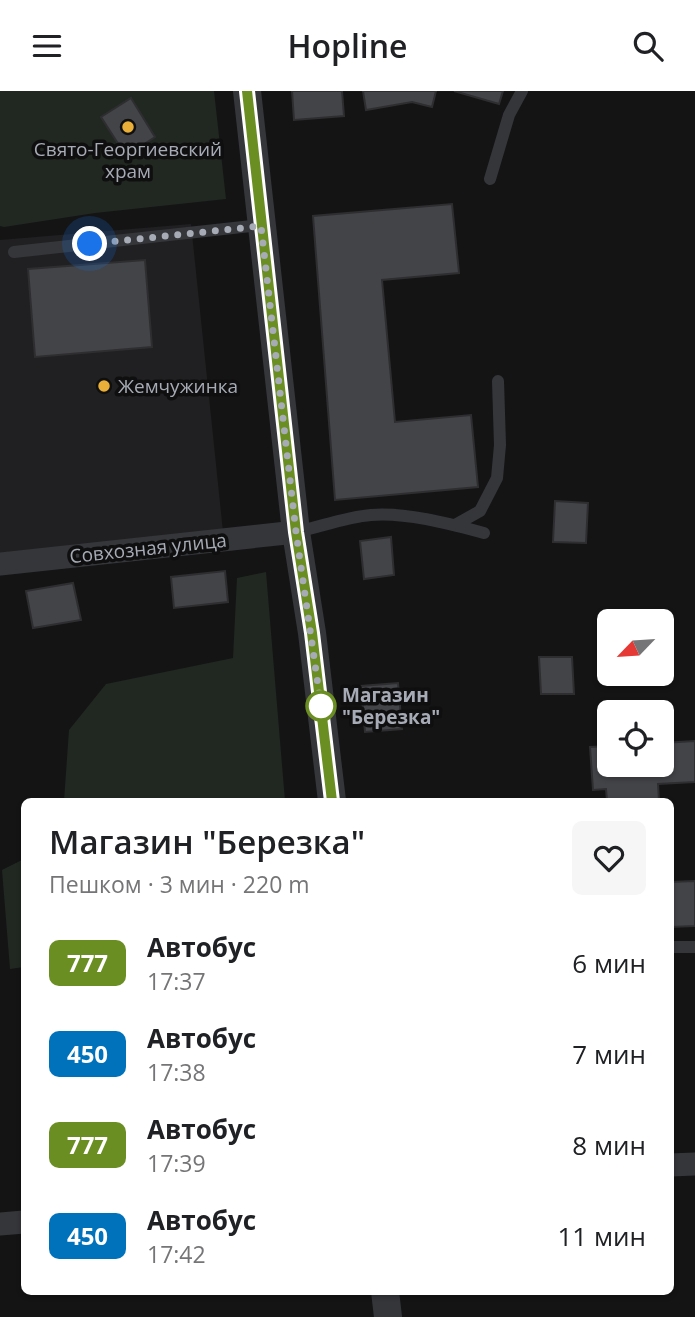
<!DOCTYPE html>
<html lang="ru">
<meta charset="utf-8">
<style>
:root{--surface:#fff;--page:#f6f6f6;--text:#202124;--muted:#757577}
body{margin:0;font-family:"Open Sans",sans-serif;background:var(--page);color:var(--text);height:100vh;display:flex;flex-direction:column;font-size:26px;white-space:nowrap}
*{box-sizing:border-box;margin:0}
p{font-size:23px;color:var(--muted)}
.icon{flex:none;width:38px;height:38px;fill:none;stroke:currentColor;stroke-width:2;stroke-linecap:round;stroke-linejoin:round}
.map{position:relative;flex:1;overflow:hidden}
.drawer{position:absolute;left:21px;top:707px;width:653px;height:497px;display:flex;flex-direction:column;background:var(--surface);border-radius:10px;box-shadow:0 2px 5px #0004}
.drawer>*{flex:none}
.badge{padding:0 14px;border-radius:10px;font-size:24px;line-height:46px}
.needle{width:46px;rotate:245deg}
.fabs{position:absolute;left:597px;top:518px;display:grid;gap:14px}
.fabs a{display:grid;place-items:center;width:77px;height:77px;border-radius:10px;background:var(--surface);box-shadow:0 2px 5px #0004;font-size:35px}
.you{position:absolute;width:35px;height:35px;margin:-18px;border:5px solid #fff;border-radius:50%;background:#1a73e8;box-shadow:0 0 0 10px #1a73e833}
.map>.badge{position:absolute;translate:-50% -50%;box-shadow:0 0 0 4px #fff}
.round{display:grid;place-items:center;flex:none;width:74px;height:74px;border-radius:10px;background:var(--page)}
.headline{display:flex;align-items:center;justify-content:space-between;height:119px;padding:0 28px}
h1{font-size:33px;font-weight:600;line-height:52px}
ul{padding:0;list-style:none}
li{display:flex;align-items:center;gap:21px;height:91px;padding:0 28px}
li div{flex:1}
li b{display:block;font-size:26px}
li em{font-style:normal}
li .badge{min-width:77px;font-weight:700;text-align:center}
header{display:flex;justify-content:space-between;align-items:center;height:91px;padding:0 28px;background:var(--surface);font-size:32px;font-weight:600}
.map>svg:first-child{display:block}
</style>
<header><svg class="icon" aria-label="menu" viewBox="0 0 24 24"><path d="M4 6h16M4 12h16M4 18h16"/></svg>Hopline<svg class="icon" aria-label="search" viewBox="0 0 24 24"><circle cx="10" cy="10" r="6"/><path d="M15 15l6 6"/></svg></header>
<div class="map">
<svg width="695" height="1226" viewBox="0 0 695 1226">
<rect width="100%" height="100%" fill="#141415"/>
<path fill="#202022" d="M191,133L223,441L0,465V149Z"/>
<path fill="#202821" d="M0,0H214L226,108L95,122L4,136L0,135Z
M266,481L285,710H64L69,639L106,593L233,567L237,487Z
M24,768V876L10,878L2,779Z"/>
<path fill="#434448" stroke="#2e2e31" stroke-width="2" d="M292,0H342L344,25L294,29Z
M363,0H436L432,16L412,11L366,19Z
M454,0H503L499,13Z
M131,7L155,46L126,65L101,26Z
M452,113L459,182L382,189L395,331L471,324L478,396L335,409L313,125Z
M145,169L152,256L35,266L28,178Z
M555,410L588,412L586,452L553,451Z
M391,446L394,484L364,488L360,450Z
M225,480L228,511L174,517L171,486Z
M73,492L81,529L33,537L26,500Z
M539,566H572L574,603H541Z
M398,592L402,638L365,641L361,595Z
M695,650V691L658,693L659,710H607L606,698L593,699L590,656L609,655V674H662V652Z
M695,790V835L670,836V791Z"/>
<g fill="none" stroke-linecap="round" stroke-linejoin="round">
<path stroke="#35363a" stroke-width="12" d="M490,88L509,24L522,0
M14,161L261,134
M455,434L480,420L497,387L500,354L498,290
M296,441C320,436 346,426 371,424C406,421 450,433 484,442
M670,856H695"/>
<path stroke="#35363a" stroke-width="23" d="M0,473L296,441
M670,1074L695,1073
M0,1133L24,1131"/>
<path stroke="#35363a" stroke-width="28" d="M247,0L296,441L312,542L332,710
M385,1200L388,1226"/>
</g>
<g fill="none" stroke-linecap="round" stroke-linejoin="round">
<g stroke="#fff" stroke-width="16">
<path id="line" d="M247,0L296,441L312,542L332,710"/>
</g>
<use href="#line" stroke="#6b8e23" stroke-width="10"/>
<path stroke="#a6abb5" stroke-width="7" stroke-dasharray="0 12.6" d="M90,153L261,135L296,441L321,615"/>
</g>
<g fill="#e9af39" stroke="#0f0f10" stroke-width="2.5">
<circle cx="128" cy="36" r="7"/>
<circle cx="104" cy="295" r="7"/>
</g>
<circle fill="#fff" stroke="#6b8e23" stroke-width="3.5" cx="321" cy="615" r="14"/>
<g text-anchor="middle" dominant-baseline="central" stroke-width="7" stroke-linejoin="round" paint-order="stroke">
<g font-size="19" fill="#a6abb5" stroke="#0f0f10">
<text x="128" y="58">Свято-Георгиевский<tspan x="128" dy="22">храм</tspan></text>
<text x="118" y="295" text-anchor="start">Жемчужинка</text>
</g>
<g font-size="19" fill="#a6abb5" stroke="#0f0f10">
<text transform="translate(148 457) rotate(-6)">Совхозная улица</text>
</g>
<g font-size="19" font-weight="bold" fill="#a6abb5" stroke="#0f0f10" text-anchor="start">
<text x="342" y="604">Магазин<tspan x="342" dy="22">"Березка"</tspan></text>
</g>
</g>
</svg>
<div class="fabs">
<a><svg class="needle" viewBox="-14 -14 28 28"><path d="M0-13l5 13h-10z" fill="#e53935"/><path d="M0 13l5-13h-10z" fill="#757577"/></svg></a>
<a><svg class="icon" aria-label="locate" viewBox="0 0 24 24"><circle cx="12" cy="12" r="6"/><path d="M12 2v4M12 18v4M2 12h4M18 12h4"/></svg></a>
</div>
<div class="you" style="left:90px;top:153px"></div>
<section class="drawer">
<div class="headline"><div><h1>Магазин &quot;Березка&quot;</h1><p>Пешком · 3 мин · 220 m</p></div><a class="round"><svg class="icon" aria-label="heart" viewBox="0 0 24 24"><path d="M12 20l-8-8c-3-5 5-10 8-4 3-6 11-1 8 4z"/></svg></a></div>
<ul>
<li><span class="badge" style="background:#6b8e23;color:#fff">777</span><div><b>Автобус</b><p>17:37</p></div><em>6 мин</em></li>
<li><span class="badge" style="background:#0072bc;color:#fff">450</span><div><b>Автобус</b><p>17:38</p></div><em>7 мин</em></li>
<li><span class="badge" style="background:#6b8e23;color:#fff">777</span><div><b>Автобус</b><p>17:39</p></div><em>8 мин</em></li>
<li><span class="badge" style="background:#0072bc;color:#fff">450</span><div><b>Автобус</b><p>17:42</p></div><em>11 мин</em></li>
</ul>
</section>
</div>
